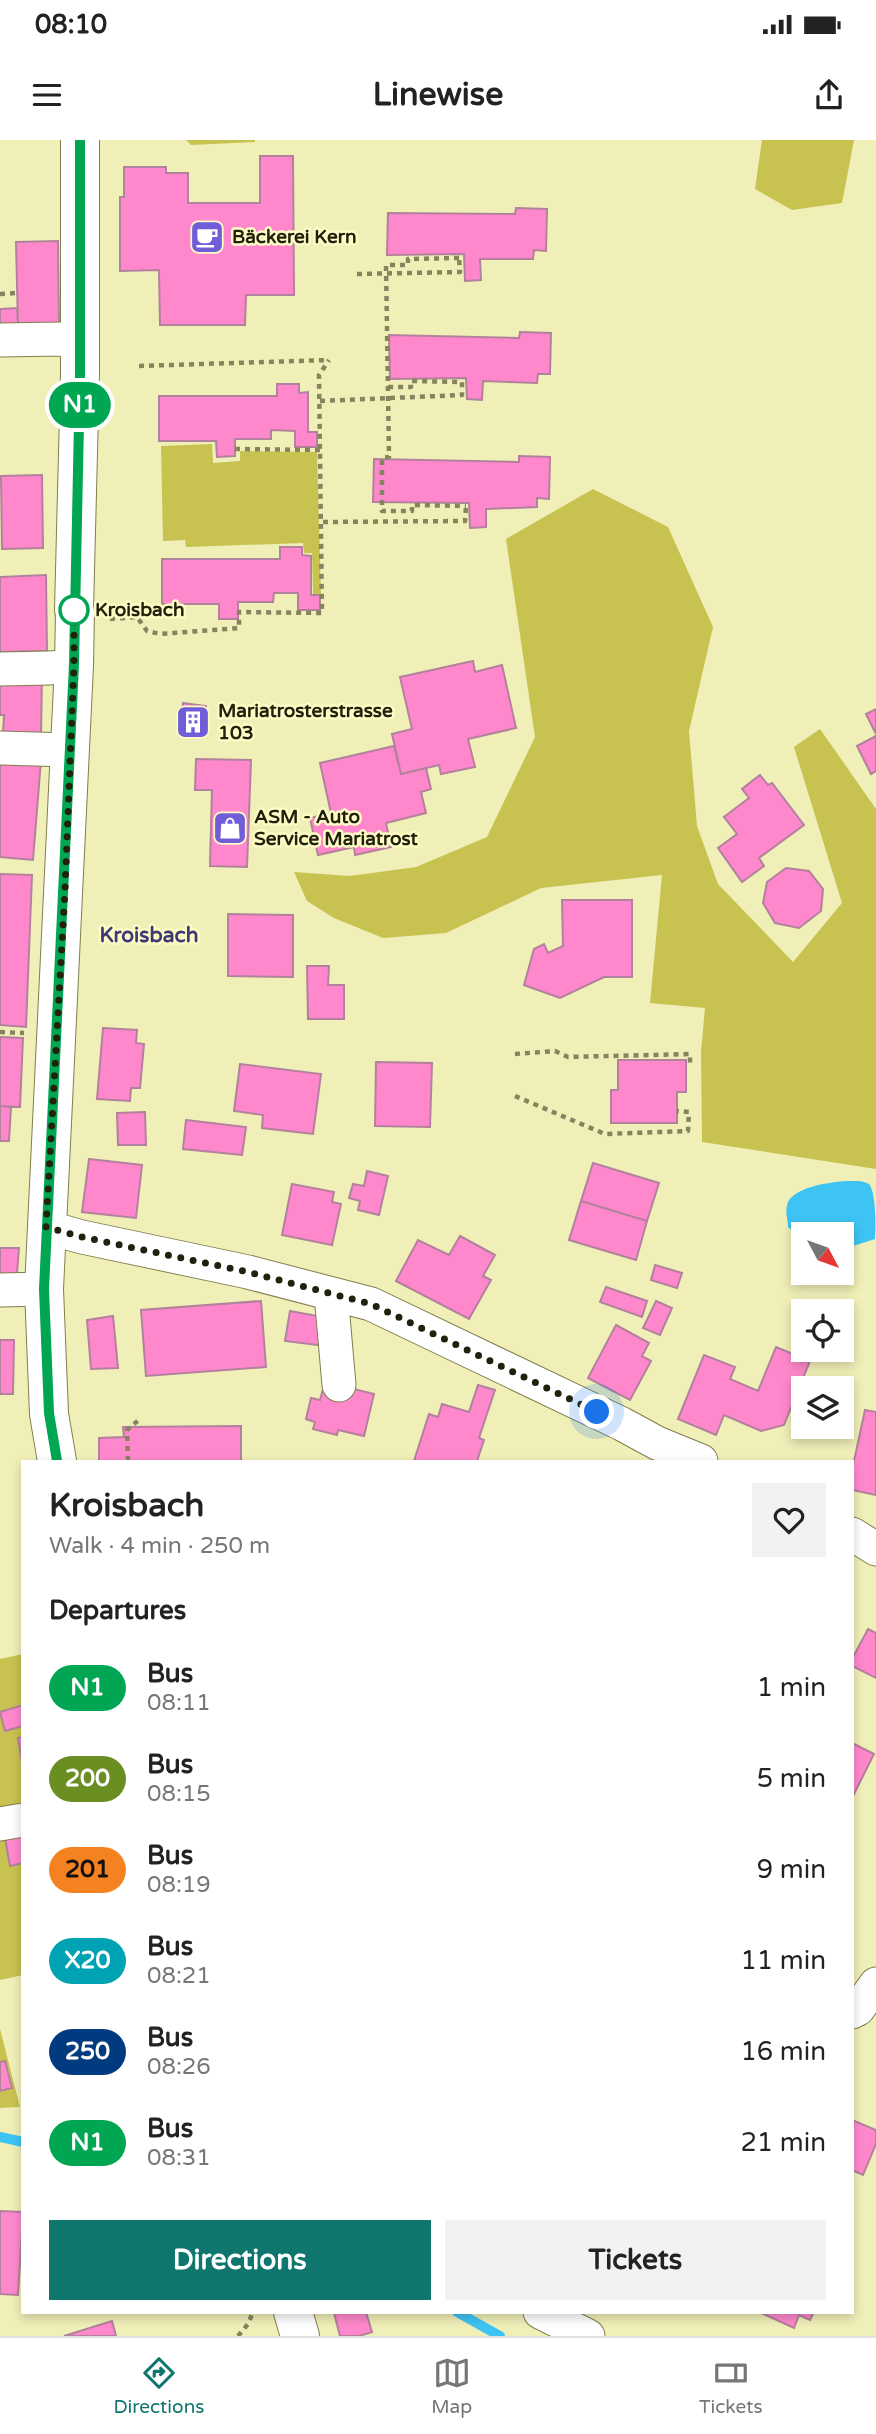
<!DOCTYPE html>
<meta charset="utf-8">
<style>
:root{--surface:#fff;--page:#f2f2f2;--text:#222;--muted:#767676;--line:#e0e0e0;--accent:#0f766e}
body{margin:0;font-family:"Varela Round",sans-serif;background:var(--page);color:var(--text);height:100vh;display:flex;flex-direction:column;font-size:26px;white-space:nowrap}
*{box-sizing:border-box;margin:0}
p{font-size:23px;color:var(--muted)}
.icon{flex:none;width:38px;height:38px;fill:none;stroke:currentColor;stroke-width:2;stroke-linecap:round;stroke-linejoin:round}
.map{position:relative;flex:1;overflow:hidden}
.panel{position:absolute;left:21px;top:1320px;width:833px;height:854px;display:flex;flex-direction:column;background:var(--surface);border-radius:0px;box-shadow:0 4px 10px #0003}
.panel>*{flex:none}
.badge{padding:0 14px;border-radius:23px;font-size:24px;line-height:46px}
.needle{width:46px;rotate:131deg}
.controls{position:absolute;left:791px;top:1082px;display:grid;gap:14px}
.controls a{display:grid;place-items:center;width:63px;height:63px;border-radius:0px;background:var(--surface);box-shadow:0 4px 10px #0003;font-size:35px}
.you{position:absolute;width:35px;height:35px;margin:-18px;border:5px solid #fff;border-radius:50%;background:#1a73e8;box-shadow:0 0 0 10px #1a73e833}
.map>.badge{position:absolute;translate:-50% -50%;box-shadow:0 0 0 4px #fff}
h2{padding:0 28px;font-size:26px;line-height:63px}
.round{display:grid;place-items:center;flex:none;width:74px;height:74px;border-radius:0px;background:var(--page)}
.headline{display:flex;align-items:center;justify-content:space-between;height:119px;padding:0 28px}
h1{font-size:33px;font-weight:700;line-height:52px}
.cta{display:flex;gap:14px;margin-top:auto;padding:14px 28px}
.cta a{flex:1;height:80px;border-radius:0px;background:var(--accent);color:#fff;font-size:28px;font-weight:700;line-height:80px;text-align:center}
.cta a+a{background:var(--page);color:var(--text)}
ul{padding:0;list-style:none}
li{display:flex;align-items:center;gap:21px;height:91px;padding:0 28px}
li div{flex:1}
li b{display:block;font-size:26px}
li em{font-style:normal}
li .badge{min-width:77px;font-weight:700;text-align:center}
.status{display:flex;justify-content:space-between;align-items:center;height:49px;padding:0 35px;background:var(--surface);direction:ltr}
.status svg{height:19px;fill:currentColor}
header{display:flex;justify-content:space-between;align-items:center;height:91px;padding:0 28px;background:var(--surface);font-size:32px;font-weight:700}
.menu{display:flex;justify-content:space-around;align-items:center;height:98px;border-top:2px solid var(--line);background:var(--surface);font-size:19px;color:var(--muted)}
.menu a{display:grid;justify-items:center;gap:4px}
.menu .active{color:var(--accent)}
.map>svg:first-child{display:block}
</style>
<div class="status"><b>08:10</b><svg viewBox="0 0 49 12"><path d="M0 12V9h3v3zM5 12V6h3v6zM10 12V3h3v9zM15 12V0h3v12zM26 1h20v11H26zM47 4h2v5h-2z"/></svg></div>
<header><svg class="icon" aria-label="menu" viewBox="0 0 24 24"><path d="M4 6h16M4 12h16M4 18h16"/></svg>Linewise<svg class="icon" aria-label="share" viewBox="0 0 24 24"><path d="M12 15V3M7 8l5-5 5 5M5 13v7h14v-7"/></svg></header>
<div class="map">
<svg width="876" height="2196" viewBox="0 0 876 2196">
<rect width="100%" height="100%" fill="#f0efb8"/>
<path fill="#c8c251" d="M186,0H255V2L191,5Z
M762,0H854L842,63L792,70L755,49Z
M212,304L213,323L240,321V311L317,312L321,454H313L312,413H304L303,403L186,407L185,400L163,401L161,306Z
M593,349L668,387L713,487L689,591L697,686L718,744L793,822L842,763L794,607L820,589L876,669V1029L702,1002L701,912L705,868L650,863L662,735L541,748L446,793L383,798L334,778L307,761L294,732L350,736L416,727L487,697L535,597L506,399Z
M23,1514V1835L0,1840V1519Z
M0,1889L20,1967L0,1968Z"/>
<path fill="#3dc4f4" d="M846,1041C853,1041 863,1040 869,1044C876,1052 876,1087 875,1099L853,1106L842,1103V1094H803V1099H801L788,1087C788,1081 785,1072 787,1065C791,1047 831,1042 846,1041Z"/>
<g fill="none" stroke-linecap="round" stroke-linejoin="round">
<path stroke="#3dc4f4" stroke-width="10" d="M0,1997L23,2002
M457,2172L500,2196"/>
</g>
<path fill="#f8c" stroke="#b2819b" stroke-width="2" d="M260,16H293L294,155H246L245,185H160L159,130L120,131V57H124V27H166V33H188V63H260Z
M516,68L547,69L546,111L534,110L533,119H480L481,140L465,141L464,114L387,115L388,73L515,74Z
M58,101L59,184L18,186L16,102Z
M17,168L18,186H0V169Z
M520,192L551,193L550,234H538L537,243L483,241L482,260L467,259L466,238L390,239L389,195L519,198Z
M277,244H299V253L308,252V292H317V307H295V291L271,290V299H235V316L217,317L216,301H159V256H277Z
M519,316L550,317L549,359L537,358V367L486,369V387L470,388L469,363L373,362L374,319L519,322Z
M42,335L43,408L2,409L1,336Z
M280,407H302V415L311,416V455H320V470H298V453H274L273,462H238V479H219V464H162V419H280Z
M46,435L47,511L0,512V437Z
M473,521L475,532L502,525L516,588L468,599L475,627L441,634L439,625L401,634L392,594L412,589L400,537Z
M42,534L41,596L3,595L4,575H0V543Z
M183,563L206,566L204,590L181,588Z
M876,569V594L866,574Z
M876,596V631L871,634L857,606Z
M394,606L401,634L426,628L431,649L421,652L426,673L386,683L391,707L355,715L354,707L318,715L310,678L331,673L320,623Z
M0,617L41,620L33,720L0,717Z
M196,619L251,620L247,727L210,726L212,650H195Z
M760,635L768,645L772,643L804,685L759,718L764,726L742,742L718,708L737,694L724,677L749,658L742,649Z
M786,728L809,731L823,749L821,771L799,788L775,783L763,763L767,742Z
M0,734L32,735L26,887L0,885Z
M562,760H632V837H604L560,858L524,845L534,809L544,804L548,813L563,806Z
M228,774L293,775V837L228,836Z
M307,826H329L328,845H344V879H308Z
M103,888L137,890L136,903L144,904L140,948H131L130,961L97,959Z
M0,897L23,898L20,967L0,966Z
M618,920H686V952H677V983H611V950H618Z
M376,922L432,923L430,987L375,986Z
M240,924L321,934L313,994L262,988L263,975L234,971Z
M0,966L11,967L9,1001H0Z
M145,972L146,1005H118L117,973Z
M186,980L246,987L242,1015L183,1009Z
M89,1019L142,1025L136,1078L82,1072Z
M593,1023L659,1043L647,1081L581,1061Z
M367,1031L388,1036L379,1075L358,1070L360,1061L349,1058L353,1044L364,1046Z
M292,1044L334,1052L332,1062L341,1064L332,1105L282,1095Z
M581,1061L647,1081L636,1120L569,1100Z
M460,1096L495,1115L483,1136L491,1140L469,1179L396,1141L418,1100L449,1115Z
M0,1108H19L16,1146L0,1145Z
M655,1125L682,1133L677,1148L651,1140Z
M606,1147L647,1161L642,1177L600,1162Z
M261,1161L266,1227L146,1236L141,1170Z
M656,1161L672,1168L660,1195L643,1188Z
M290,1171L323,1177L326,1206L285,1201Z
M113,1176L118,1228L91,1229L87,1180Z
M616,1185L649,1203L642,1216L651,1221L630,1260L588,1238Z
M0,1200H14L13,1254H0Z
M776,1207L810,1221L784,1285L761,1291L724,1275L716,1295L678,1279L704,1215L735,1227L730,1239L758,1251Z
M325,1242L374,1254L364,1296L338,1290L337,1295L313,1289L315,1282L306,1279L311,1258L320,1260Z
M478,1245L495,1250L479,1298L484,1300L477,1321H414L429,1274L438,1277L442,1264L469,1272Z
M865,1270L876,1272V1355L852,1350V1330Z
M241,1286V1321H99V1298L124,1297L123,1287Z
M868,1489L876,1493V1538L852,1526V1519Z
M23,1565V1586L5,1591L0,1572Z
M23,1597V1628L18,1598Z
M852,1603L874,1614L853,1656H852Z
M23,1695V1723L10,1726L5,1698Z
M5,1921L12,1948L0,1951V1922Z
M852,1980L876,1990V2004L863,2035L852,2030Z
M0,2071L23,2072L18,2155L0,2154Z
M338,2172H366L372,2192L359,2196H340L334,2173Z
M759,2172H814L810,2180L799,2175L794,2188Z
M112,2181L116,2196H64Z"/>
<g fill="none" stroke-linecap="round" stroke-linejoin="round">
<g stroke="#807e4c" stroke-width="35">
<path id="minor" d="M0,200L61,199L80,205
M0,529L50,528L74,525
M0,608L70,610
M46,1087L82,1097L248,1132L371,1164L622,1284L657,1303L701,1321
M0,1150L44,1149
M331,1154L339,1245
M852,1394L876,1409
M0,1684L23,1680
M852,1872L858,1869L876,1844
M540,2172L588,2196"/>
</g>
<g stroke="#807e4c" stroke-width="40">
<path id="major" d="M57,1321L49,1274L44,1149L74,525L75,472L74,470L80,234V0
M293,2172L300,2196"/>
</g>
<path stroke="#85845f" stroke-width="4.5" stroke-dasharray="5 5" stroke-linecap="butt" d="M357,134L460,132L459,118
M0,154L17,153
M139,226L328,220
M320,261L462,255V242L411,241V247H388
M235,309L321,310
M323,382L465,381L466,366
M110,479L137,477L147,491L160,494L239,488V472L322,473L319,235L329,220
M0,892L24,893
M515,914L555,911L568,917L690,914V925
M515,956L605,994L688,991L689,972L677,971
M128,1321L127,1290L141,1278
M238,2196L248,2184L253,2172"/>
<use href="#minor" stroke="#fff" stroke-width="33"/>
<use href="#major" stroke="#fff" stroke-width="38"/>
<path stroke="#85845f" stroke-width="4.5" stroke-dasharray="5 5" stroke-linecap="butt" d="M459,118L408,119V125H386L389,317L382,318V371H412V365L466,366"/>
</g>
<g fill="none" stroke-linecap="round" stroke-linejoin="round">
<g stroke="#fff" stroke-width="16">
<path id="line" d="M57,1321L49,1273L44,1149L74,524L80,234V0"/>
</g>
<use href="#line" stroke="#00a651" stroke-width="10"/>
<path stroke="#22210d" stroke-width="7" stroke-dasharray="0 12.6" d="M74,470V524L65,750L46,1087L82,1097L248,1132L371,1164L597,1272"/>
</g>
<defs>
<g id="cafe-square" transform="scale(1.75)"><rect x="-9" y="-9" width="18" height="18" rx="4" fill="#705dd7" stroke="#fefcc5"/><path d="M-5.5-4.5H6V0H3Q3 3.5 0 3.5H-2.5Q-5.5 3.5-5.5 0ZM3-3.2v2h1.7v-2ZM-6 4.5H4V6H-6Z" fill="#fff"/></g>
<g id="building-square" transform="scale(1.75)"><rect x="-9" y="-9" width="18" height="18" rx="4" fill="#705dd7" stroke="#fefcc5"/><path d="M-4-6H4V6H1V3H-1V6H-4ZM-2.5-4.3h1.7v1.8h-1.7ZM.8-4.3h1.7v1.8H.8ZM-2.5-1h1.7V.8h-1.7ZM.8-1h1.7V.8H.8Z" fill="#fff"/></g>
<g id="shop-square" transform="scale(1.75)"><rect x="-9" y="-9" width="18" height="18" rx="4" fill="#705dd7" stroke="#fefcc5"/><path d="M-5-2.5h2.3a2.7 3.5 0 0 1 5.4 0H5L5.5 6h-11ZM-1.5-2.5h3a1.5 2.3 0 0 0-3 0Z" fill="#fff"/></g>
</defs>
<g fill-rule="evenodd">
<use href="#cafe-square" x="207" y="97"/>
<use href="#building-square" x="193" y="582"/>
<use href="#shop-square" x="230" y="688"/>
</g>
<circle fill="#fff" stroke="#00a651" stroke-width="3.5" cx="74" cy="470" r="14"/>
<g text-anchor="middle" dominant-baseline="central" stroke-width="5" stroke-linejoin="round" paint-order="stroke">
<g font-size="19" font-weight="bold" fill="#22210d" stroke="#fefcc5" text-anchor="start">
<text x="232" y="97">Bäckerei Kern</text>
<text x="218" y="571">Mariatrosterstrasse<tspan x="218" dy="22">103</tspan></text>
<text x="254" y="677">ASM - Auto<tspan x="254" dy="22">Service Mariatrost</tspan></text>
</g>
<g font-size="19" font-weight="bold" fill="#22210d" stroke="#fefcc5" text-anchor="start">
<text x="95" y="470">Kroisbach</text>
</g>
<g font-size="21" font-weight="bold" fill="#3f3874" stroke="#fefcc5">
<text x="149" y="795">Kroisbach</text>
</g>
</g>
</svg>
<div class="controls">
<a><svg class="needle" viewBox="-14 -14 28 28"><path d="M0-13l5 13h-10z" fill="#e53935"/><path d="M0 13l5-13h-10z" fill="#767676"/></svg></a>
<a><svg class="icon" aria-label="locate" viewBox="0 0 24 24"><circle cx="12" cy="12" r="6"/><path d="M12 2v4M12 18v4M2 12h4M18 12h4"/></svg></a>
<a><svg class="icon" aria-label="layers" viewBox="0 0 24 24"><path d="M12 4l9 5-9 5-9-5zM3 14l9 5 9-5"/></svg></a>
</div>
<div class="you" style="left:597px;top:1272px"></div>
<b class="badge" style="left:80px;top:265px;background:#00a651;color:#fff">N1</b>
<section class="panel">
<div class="headline"><div><h1>Kroisbach</h1><p>Walk · 4 min · 250 m</p></div><a class="round"><svg class="icon" aria-label="heart" viewBox="0 0 24 24"><path d="M12 20l-8-8c-3-5 5-10 8-4 3-6 11-1 8 4z"/></svg></a></div>
<h2>Departures</h2>
<ul>
<li><span class="badge" style="background:#00a651;color:#fff">N1</span><div><b>Bus</b><p>08:11</p></div><em>1 min</em></li>
<li><span class="badge" style="background:#6b8e23;color:#fff">200</span><div><b>Bus</b><p>08:15</p></div><em>5 min</em></li>
<li><span class="badge" style="background:#f58220;color:#111">201</span><div><b>Bus</b><p>08:19</p></div><em>9 min</em></li>
<li><span class="badge" style="background:#00a3b4;color:#fff">X20</span><div><b>Bus</b><p>08:21</p></div><em>11 min</em></li>
<li><span class="badge" style="background:#003b80;color:#fff">250</span><div><b>Bus</b><p>08:26</p></div><em>16 min</em></li>
<li><span class="badge" style="background:#00a651;color:#fff">N1</span><div><b>Bus</b><p>08:31</p></div><em>21 min</em></li>
</ul>
<div class="cta"><a>Directions</a><a>Tickets</a></div>
</section>
</div>
<nav class="menu">
<a class="active"><svg class="icon" aria-label="directions" viewBox="0 0 24 24"><path d="M12 3l9 9-9 9-9-9zM9 14v-3h6M13 9l2 2-2 2"/></svg>Directions</a>
<a><svg class="icon" aria-label="map" viewBox="0 0 24 24"><path d="M3 6l6-2 6 2 6-2v14l-6 2-6-2-6 2zM9 4v14M15 6v14"/></svg>Map</a>
<a><svg class="icon" aria-label="tickets" viewBox="0 0 24 24"><path d="M3 7h18v10H3zM15 7v10"/></svg>Tickets</a>
</nav>
